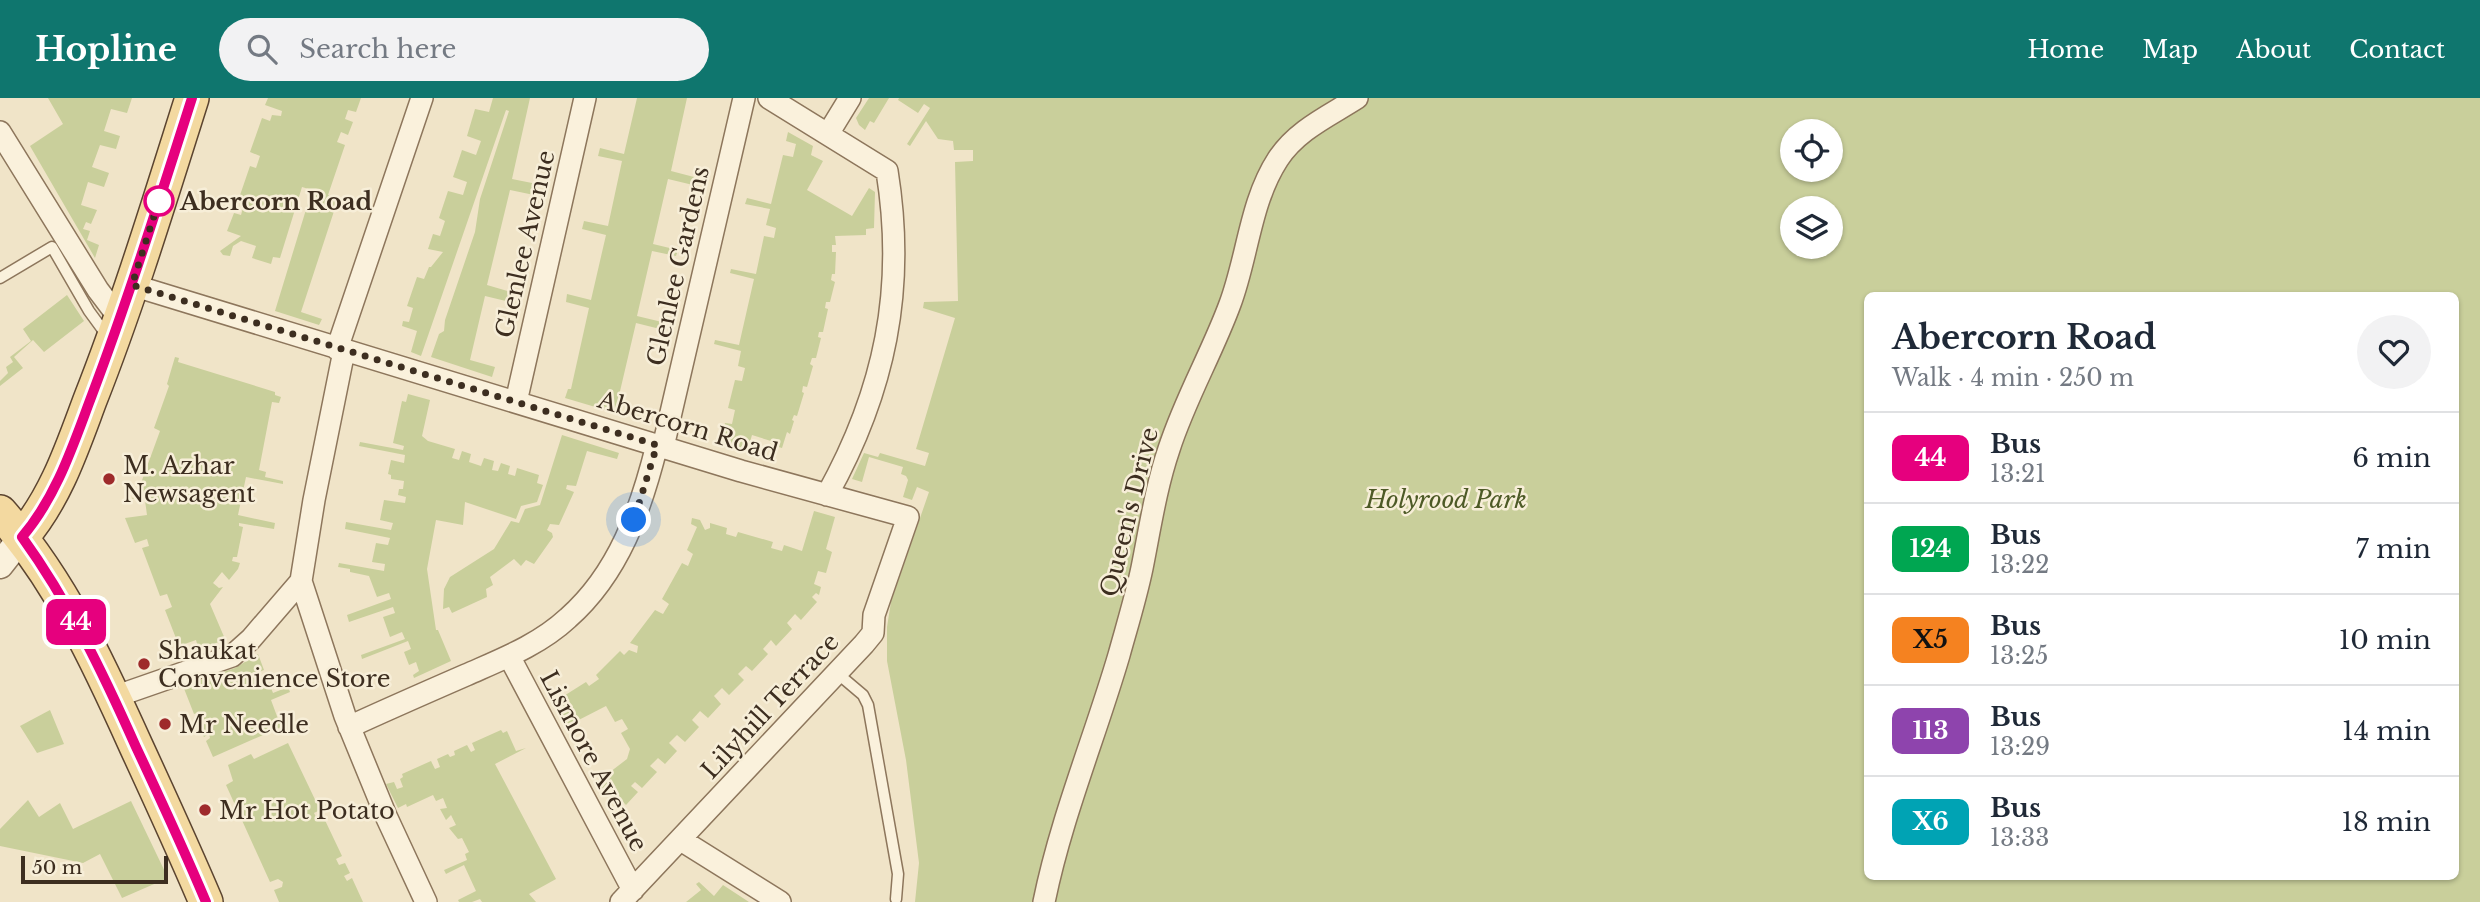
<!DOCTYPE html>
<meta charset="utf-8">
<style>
:root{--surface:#fff;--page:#f2f2f3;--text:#1f2937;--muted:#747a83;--line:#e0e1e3;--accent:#0f766e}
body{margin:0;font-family:"Libre Baskerville",serif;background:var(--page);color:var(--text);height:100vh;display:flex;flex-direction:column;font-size:26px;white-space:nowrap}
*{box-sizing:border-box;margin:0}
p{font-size:23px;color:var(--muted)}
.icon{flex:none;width:38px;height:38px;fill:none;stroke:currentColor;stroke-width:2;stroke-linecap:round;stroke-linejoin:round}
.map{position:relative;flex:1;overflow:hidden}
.sheet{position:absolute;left:1864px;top:194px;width:595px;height:588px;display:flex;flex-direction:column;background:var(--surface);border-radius:10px;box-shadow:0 2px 5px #0004}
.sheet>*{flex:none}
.badge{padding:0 14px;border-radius:10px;font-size:24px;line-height:46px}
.fabs{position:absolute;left:1780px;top:21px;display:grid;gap:14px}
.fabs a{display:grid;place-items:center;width:63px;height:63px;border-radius:50%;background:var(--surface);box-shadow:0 2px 5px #0004;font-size:35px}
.scale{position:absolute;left:21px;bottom:18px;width:147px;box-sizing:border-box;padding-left:7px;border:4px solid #3d2e20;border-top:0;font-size:19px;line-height:24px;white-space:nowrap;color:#3d2e20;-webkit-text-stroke:5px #f7eed8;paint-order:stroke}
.you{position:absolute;width:35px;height:35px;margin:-18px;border:5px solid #fff;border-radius:50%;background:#1a73e8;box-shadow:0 0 0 10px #1a73e833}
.map>.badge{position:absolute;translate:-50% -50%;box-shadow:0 0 0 4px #fff}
.round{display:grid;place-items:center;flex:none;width:74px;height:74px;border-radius:37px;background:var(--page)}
.summary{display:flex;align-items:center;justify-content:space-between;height:119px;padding:0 28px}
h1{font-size:33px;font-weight:800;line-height:52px}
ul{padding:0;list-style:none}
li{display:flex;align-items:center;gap:21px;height:91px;padding:0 28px;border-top:2px solid var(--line)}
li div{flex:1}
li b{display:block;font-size:26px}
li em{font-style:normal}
li .badge{min-width:77px;font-weight:700;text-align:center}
header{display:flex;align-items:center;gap:42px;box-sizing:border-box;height:98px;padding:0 35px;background:var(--accent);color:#fff}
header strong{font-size:33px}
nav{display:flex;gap:38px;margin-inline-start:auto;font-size:24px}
.search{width:490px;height:63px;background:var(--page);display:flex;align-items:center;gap:18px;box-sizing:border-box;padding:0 24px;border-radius:38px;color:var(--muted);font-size:26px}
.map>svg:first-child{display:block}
</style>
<header>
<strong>Hopline</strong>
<div class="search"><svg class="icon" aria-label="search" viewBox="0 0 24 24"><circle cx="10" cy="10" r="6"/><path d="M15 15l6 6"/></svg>Search here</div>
<nav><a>Home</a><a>Map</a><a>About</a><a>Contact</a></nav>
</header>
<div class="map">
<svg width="2480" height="804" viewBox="0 0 2480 804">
<rect width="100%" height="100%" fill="#f0e4c8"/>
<path fill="#c9cf9b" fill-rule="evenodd" d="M48,0H132L127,15L111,11L104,33L120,38L116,51L100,47L92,69L109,75L104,89L88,84L81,107L97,112L91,126L86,124L83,131L90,133L87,142L99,147L95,160L30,48L63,26Z
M268,0H361L356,14L348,12L345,21L353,24L348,37L341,34L337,44L345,47L328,97L338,101L301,214L322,221L319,227L275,213L312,92L302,89L280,160L273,159L271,166L252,160L256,148L241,143L233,148L230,158L223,157L220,153L241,138L227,133L234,115L241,117L244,106L238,103L250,68L256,70L260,58L250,54L262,20L270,23L272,17L281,18L282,13L265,7Z
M493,0H530L512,81L537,86L534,97L510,92L487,187L511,194L510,204L485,198L470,262L495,269L492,279L431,259L439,236L444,233L445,222L475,134L480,101L509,13L506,12L421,258L411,254L417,233L402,228L403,223L409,224L413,210L407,208L417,179L424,181L429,169H431L443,154L428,151L433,136L440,138L445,123L439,120L448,93L463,97L467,84L453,79L462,52L476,57L481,43L467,38L475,11L489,14Z
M637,0H687L671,73L694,79L693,87L668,81L653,146L678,152L676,158L652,153L637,218L662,224L660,231L636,225L617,306L621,307L619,316L565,300L568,291H571L589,210L566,204L567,196L591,202L606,137L582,131L584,123L608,128L622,63L598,58L600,50L624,56Z
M869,0H889L874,25L870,23L865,32L859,27L856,20Z
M899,0H2480V804H915L919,765L906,662L887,563V529L891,504L929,394L917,389L912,402L903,399L908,382L906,378L901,376L903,369L869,359L862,384L852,381L864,355L878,359L880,355L925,368L929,355L916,351L955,220L923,210L924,204L958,203L955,64L973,63V52H954L953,43L938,41L926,23L910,48L907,46L930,10L924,6L918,15L898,2ZM1792,33H1830V72H1792ZM1792,110H1830V149H1792ZM1867,198H2455V779H1867Z
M788,34L813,48L811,57L823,63L807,92L852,118L869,90L875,94L874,130L866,131V137L835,138L836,147H832V154H836L835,176H832L831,182L835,184L830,204H826L825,210L828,211L823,234H819L818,239L821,240L816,260H812L810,266L813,268L807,289L803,288L802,294L804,295L797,318L794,317L792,322L794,323L790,336L787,334L782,350L772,347L770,356L771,343L752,337L747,354L719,346L725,325L732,326L735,312L728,310L735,282L742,283L745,270L738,268L741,253L714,246L715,242L739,247L754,181L730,175L731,171L756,176L764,138L774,140L776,130L766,127L770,111L745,106L747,100L771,106L783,57L793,59L796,46L786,43Z
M67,197L84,223L44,254L33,242L14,259L23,270L0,288V283L8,275L6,269L13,264L10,259L31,243L23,231Z
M175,259L179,260L178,264L275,294V297L281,299L279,305L272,304L259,372L266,374L265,379L283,383V386L246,379L238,417L275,425L274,431L239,425V428L243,429L237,459H233L232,463L240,465L238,471L229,482L222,474L213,485L219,490L223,489L210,506L225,541L199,553L196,542L179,548L165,512L172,509L167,496L160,498L142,450L149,448L147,441L135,445L125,420L147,417L144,395H138L139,399L132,401L141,385L160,333L154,330L169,288L167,286Z
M408,296L430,302L422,338L428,343L455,351L452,360L459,362L462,353L471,356L469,364L481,368L484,360L494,363L492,372L498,373L501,365L510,368L508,376L515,378L517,370L539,377L537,385L543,387L537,404L521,408L516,421L465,404L463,427L436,422L427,471L436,532H438L451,563L414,580L413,577L419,573L416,564L409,567L404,554L411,551L408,543L362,561L361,557L405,541L402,534L390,539L383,519L395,515L393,509L349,524L347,517L391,501L389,495L377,499L369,478L350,474V471L338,469L339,465L384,473L385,466L372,464L376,445L388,447L390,440L345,431L346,424L391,432L393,425L380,422L384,402L405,405L406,399L398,397L399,391H403L404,383L391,381V377L388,376L391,362L404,365L405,357L359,348L360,344L403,352L404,348L393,345L402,303L406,304Z
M562,337L619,355L617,361L587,353L576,388L567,387L566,391L574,394L559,427L550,426L547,432L552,435L553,439L534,466L526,462L521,468L514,461L490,479L493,487L486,491L487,499L452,515L449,509L443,511L444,491L450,479L494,451L511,423L519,425L525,411L540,407Z
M814,413L835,419L826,451L832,454L826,475L818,473L814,486L821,489L819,497L816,495L812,499L817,504L801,522L795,516L787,525L792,531L776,548L771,542L763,551L768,556L752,573L746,568L738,576L744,582L729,597L722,590L714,598L721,606L708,620L700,613L692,622L699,629L685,644L677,637L669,645L677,653L665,666L658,660L650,668L657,674L642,690L635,684L631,688L638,694L626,707L611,691L604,697L597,684L627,661L630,651L621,635L628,631L622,621L615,624L606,608L567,628L559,612L564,609L559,601L586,584L589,588L599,581L596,577L620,553L624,557L629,552L637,555L638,548L630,545L655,512L663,516L669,506L662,501L682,465L688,468L693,456L687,452L697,429L691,426L692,420L700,422L705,432L710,430V425L727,430L726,436L736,439L738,434L773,444L771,450L782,453L784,447L802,453Z
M258,556L264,572L253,576L255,582L259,581L261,587L269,585L273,595L288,589L290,594L271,602L281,629L213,659L206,643L210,640L209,636L204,639L197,624L204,621L200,614L194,616L183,588L235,570Z
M50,612L64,646L37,655L20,628Z
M501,632L503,635L507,633L516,653L526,650L495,666L556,781L529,796L536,804H482L480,801L472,804H459L458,802L476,793L464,767L446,776L444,772L467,762L465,756L469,754L462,740L458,741L449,730L456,727L451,717L446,722L440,711L447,710L443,700L436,703L433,697L407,709L406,706L398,710L386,686L394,684L397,691L403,689L400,681L403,679L402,676L431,663L435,671L440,669L437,661L448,656L450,659L455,657L454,653L467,647L471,654L475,652L472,645Z
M288,645L320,712L314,715L317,721L323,718L342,758L336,761L339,767L345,765L350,775L344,778L347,783L352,780L363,804H279L274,792L282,789L283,784L278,781L270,784L226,687L233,683L228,667L251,656L254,661Z
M28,702L39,719L60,705L73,731L131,703L168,780L122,800L100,756L83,765L0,748V731Z
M699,784L714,798L723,787L749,804H686L701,792L696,786Z"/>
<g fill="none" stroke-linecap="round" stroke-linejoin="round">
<g stroke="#8d765c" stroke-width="13">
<path id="service" d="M0,180L52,149L89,213L108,239
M837,575L863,597L868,607L898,776L896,801"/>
</g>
<g stroke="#8d765c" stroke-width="24">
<path id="minor" d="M769,0L887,73C906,191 885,293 827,397
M0,34L98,192L120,221
M828,36L850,0
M132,187L741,373L908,419L874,517L873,535L864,546L621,804
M337,251L422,0
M344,253L314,402L301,483L345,618L386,718L426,804
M516,304L585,0
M663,349L744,0
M509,558L633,792
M114,599L232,558L251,541L301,483
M349,629C388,611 427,594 466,577C502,561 539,547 568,520C619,475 641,411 657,347
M681,742L780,804
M1044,804C1061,720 1095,639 1119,557C1127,528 1136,499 1142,470C1150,430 1156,389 1169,351C1185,301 1212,255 1230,206C1248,158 1250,104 1278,61C1297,32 1329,18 1357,0"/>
</g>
<g stroke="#8d765c" stroke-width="29">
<path id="tertiary" d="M0,467L22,439"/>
</g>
<g stroke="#5b4430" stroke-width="36">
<path id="primary" d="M0,414C61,483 99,566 136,648C160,700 184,752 206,804
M22,439C56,399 72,350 90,302C129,203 160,101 192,0"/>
</g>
<use href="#service" stroke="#faf1dc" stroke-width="10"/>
<use href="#minor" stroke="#faf1dc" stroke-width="21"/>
<use href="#tertiary" stroke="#faf1dc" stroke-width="26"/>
<use href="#primary" stroke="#f3d9a0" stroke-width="33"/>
</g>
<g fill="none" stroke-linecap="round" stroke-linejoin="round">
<g stroke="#fff" stroke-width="16">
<path id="line" d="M192,0C160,100 129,199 92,297C73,347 57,398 22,439C69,504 103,575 136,649C160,700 184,752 206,804"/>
</g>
<use href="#line" stroke="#e6007e" stroke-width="10"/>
<path stroke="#3d2e20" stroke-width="7" stroke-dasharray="0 12.6" d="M159,103L162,93L132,187L657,347L634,422"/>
</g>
<circle fill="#fff" stroke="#e6007e" stroke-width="3.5" cx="159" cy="103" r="14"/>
<g fill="#9e2a2b" stroke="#f7eed8" stroke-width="2.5">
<circle cx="109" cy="381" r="7"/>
<circle cx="144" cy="566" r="7"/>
<circle cx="165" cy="626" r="7"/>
<circle cx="205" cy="712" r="7"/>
</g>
<g text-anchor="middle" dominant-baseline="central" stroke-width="5" stroke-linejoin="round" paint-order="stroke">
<g font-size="24" font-weight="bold" fill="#3d2e20" stroke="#f7eed8" text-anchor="start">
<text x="180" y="103">Abercorn Road</text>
</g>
<g font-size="24" fill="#3d2e20" stroke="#f7eed8">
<text transform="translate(525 146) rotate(-77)">Glenlee Avenue</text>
<text transform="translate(678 168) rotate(-77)">Glenlee Gardens</text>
<text transform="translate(688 328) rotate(17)">Abercorn Road</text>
<text transform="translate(1129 414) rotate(-76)">Queen's Drive</text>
<text transform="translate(770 608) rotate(-47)">Lilyhill Terrace</text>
<text transform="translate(594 663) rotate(62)">Lismore Avenue</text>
</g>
<g font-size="24" fill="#3d2e20" stroke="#f7eed8" text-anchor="start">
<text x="123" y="367">M. Azhar<tspan x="123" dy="28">Newsagent</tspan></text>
<text x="158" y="552">Shaukat<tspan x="158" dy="28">Convenience Store</tspan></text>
<text x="179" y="626">Mr Needle</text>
<text x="219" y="712">Mr Hot Potato</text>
</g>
<g font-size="24" font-style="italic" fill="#4d5a26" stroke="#f7eed8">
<text x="1446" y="401">Holyrood Park</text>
</g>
</g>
</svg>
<div class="fabs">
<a><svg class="icon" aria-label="locate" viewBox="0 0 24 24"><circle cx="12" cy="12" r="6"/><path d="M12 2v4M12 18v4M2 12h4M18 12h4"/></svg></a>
<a><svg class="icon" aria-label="layers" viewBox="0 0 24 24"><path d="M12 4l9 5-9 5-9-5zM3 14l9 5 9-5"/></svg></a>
</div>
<div class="scale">50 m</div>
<div class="you" style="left:634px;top:422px"></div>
<b class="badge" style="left:76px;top:524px;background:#e6007e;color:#fff">44</b>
<section class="sheet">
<div class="summary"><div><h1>Abercorn Road</h1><p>Walk · 4 min · 250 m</p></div><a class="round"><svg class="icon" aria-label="heart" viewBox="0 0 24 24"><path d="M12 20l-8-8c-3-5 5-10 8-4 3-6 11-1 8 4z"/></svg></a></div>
<ul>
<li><span class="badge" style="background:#e6007e;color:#fff">44</span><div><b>Bus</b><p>13:21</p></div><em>6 min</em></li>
<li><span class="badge" style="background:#00a651;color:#fff">124</span><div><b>Bus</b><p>13:22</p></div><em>7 min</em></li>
<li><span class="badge" style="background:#f58220;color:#111">X5</span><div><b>Bus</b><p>13:25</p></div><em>10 min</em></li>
<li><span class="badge" style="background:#8e44ad;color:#fff">113</span><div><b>Bus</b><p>13:29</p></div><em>14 min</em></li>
<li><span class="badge" style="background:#00a3b4;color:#fff">X6</span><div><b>Bus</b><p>13:33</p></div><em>18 min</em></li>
</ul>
</section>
</div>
